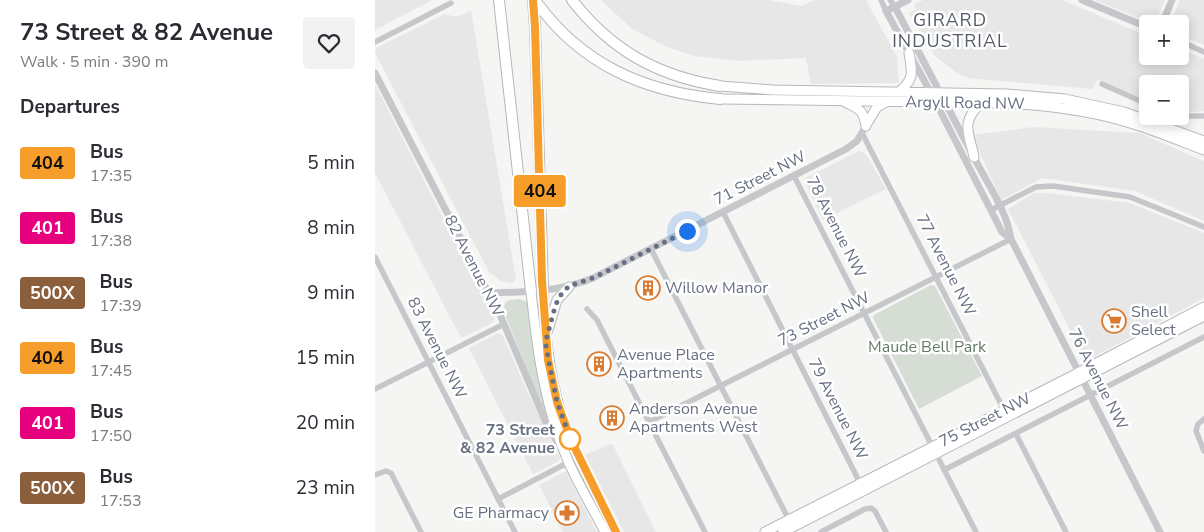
<!DOCTYPE html>
<meta charset="utf-8">
<style>
:root{--surface:#fff;--page:#f2f2f3;--text:#2b2b33;--muted:#7c7c81}
body{margin:0;font-family:"Nunito Sans",sans-serif;background:var(--page);color:var(--text);height:100vh;display:flex;flex-direction:column;font-size:19px;white-space:nowrap}
*{box-sizing:border-box;margin:0}
p{font-size:16px;color:var(--muted)}
.icon{flex:none;width:28px;height:28px;fill:none;stroke:currentColor;stroke-width:2;stroke-linecap:round;stroke-linejoin:round}
.map{position:relative;flex:1;overflow:hidden}
.panel{display:flex;flex-direction:column;background:var(--surface);width:375px}
.panel>*{flex:none}
.badge{padding:0 10px;border-radius:4px;font-size:18px;line-height:32px}
.controls{position:absolute;left:764px;top:15px;display:grid;gap:10px}
.controls a{display:grid;place-items:center;width:50px;height:50px;border-radius:5px;background:var(--surface);box-shadow:0 2px 12px #0003;font-size:25px}
.you{position:absolute;width:25px;height:25px;margin:-12px;border:4px solid #fff;border-radius:50%;background:#1a73e8;box-shadow:0 0 0 8px #1a73e833}
.map>.badge{position:absolute;translate:-50% -50%;box-shadow:0 0 0 2px #fff}
h2{padding:0 20px;font-size:19px;line-height:45px}
.round{display:grid;place-items:center;flex:none;width:52px;height:52px;border-radius:5px;background:var(--page)}
.overview{display:flex;align-items:center;justify-content:space-between;height:85px;padding:0 20px}
h1{font-size:24px;font-weight:700;line-height:38px}
ul{padding:0;list-style:none}
li{display:flex;align-items:center;gap:15px;height:65px;padding:0 20px}
li div{flex:1}
li b{display:block;font-size:19px}
li em{font-style:normal}
li .badge{min-width:55px;font-weight:700;text-align:center}
main{display:flex;flex:1;min-height:0}
.map>svg:first-child{display:block}
</style>
<main>
<section class="panel">
<div class="overview"><div><h1>73 Street &amp; 82 Avenue</h1><p>Walk · 5 min · 390 m</p></div><a class="round"><svg class="icon" aria-label="heart" viewBox="0 0 24 24"><path d="M12 20l-8-8c-3-5 5-10 8-4 3-6 11-1 8 4z"/></svg></a></div>
<h2>Departures</h2>
<ul>
<li><span class="badge" style="background:#f79d29;color:#111">404</span><div><b>Bus</b><p>17:35</p></div><em>5 min</em></li>
<li><span class="badge" style="background:#e6007e;color:#fff">401</span><div><b>Bus</b><p>17:38</p></div><em>8 min</em></li>
<li><span class="badge" style="background:#8b5e3c;color:#fff">500X</span><div><b>Bus</b><p>17:39</p></div><em>9 min</em></li>
<li><span class="badge" style="background:#f79d29;color:#111">404</span><div><b>Bus</b><p>17:45</p></div><em>15 min</em></li>
<li><span class="badge" style="background:#e6007e;color:#fff">401</span><div><b>Bus</b><p>17:50</p></div><em>20 min</em></li>
<li><span class="badge" style="background:#8b5e3c;color:#fff">500X</span><div><b>Bus</b><p>17:53</p></div><em>23 min</em></li>
</ul>
</section>
<div class="map">
<svg width="829" height="532" viewBox="0 0 829 532">
<rect width="100%" height="100%" fill="#f5f6f3"/>
<path fill="#e6e7e6" d="M0,0H57L0,30Z
M226,0H393L426,6L440,0H491L522,57L524,83L436,84L431,58L363,61L319,56L292,47L257,29Z
M548,0H687L772,36V56H805V49L829,59V111L805,113V84H772V100L722,80L717,89L593,78L583,74L559,55L534,13L541,9L539,5Z
M720,0H790L781,20L776,23Z
M805,0H829V45L805,35V24H795Z
M96,10L141,279L137,283L126,281L114,272L0,53L1,48L69,14L82,17Z
M0,84L119,318L117,323L86,338L0,173Z
M658,127L764,133L829,161V221L760,191L667,178L626,200L597,135Z
M484,151L491,154L511,189L448,220L429,181L430,178Z
M659,193H672L755,203L829,233V298L711,361L633,209Z
M123,333L127,334L153,393L185,458L184,461L158,474L94,348Z
M234,444L238,445L281,532H249L210,455Z
M189,472H191L222,532H188L164,485Z"/>
<path fill="#d6ddd4" d="M556,285L560,286L607,376L544,409L498,318L499,315Z
M145,299L153,302L163,380L175,423L166,405L131,317L132,314L129,308L130,303L134,300Z"/>
<g fill="none" stroke-linecap="round" stroke-linejoin="round">
<g stroke="#b5b8bc" stroke-width="11">
<path id="primary" d="M345,86L398,90L632,94L690,99L749,112L829,141
M524,92C540,79 537,72 534,53
M345,99L629,103C675,105 721,111 765,126C786,133 808,142 829,150
M470,102C484,109 488,109 491,126
M491,125L502,107L511,102
M599,157C594,132 585,123 606,103
M168,290C170,342 176,391 195,440C208,471 226,502 241,532
M156,291C162,350 170,409 194,463C205,487 218,509 230,532
M173,330L182,300L194,287
M390,532L697,376L829,307
M408,532L829,316"/>
</g>
<g stroke="#b5b7bb" stroke-width="12">
<path id="motorway" d="M124,0L156,291
M158,0L160,27L168,290
M160,0C205,64 269,92 345,99
M197,0C236,50 282,76 345,86"/>
</g>
<path stroke="#c5c7cb" stroke-width="5.5" d="M506,0L511,11
M515,0L520,7
M805,41L829,52
M0,42L76,3
M727,84L772,104
M805,116H829
M487,133L629,410
M419,176L601,532
M616,210L661,187L678,186L755,197L829,227
M348,212L485,483
M276,249L414,520
M0,257L140,532
M212,309L222,320L330,532
M0,389L129,324
M829,419L823,424L821,431L829,451
M274,422L636,239
M641,434L691,532
M569,470L829,337
M0,475L11,471L16,473L46,532
M123,499L194,462
M446,532L490,509L496,508L500,511L511,532"/>
<path stroke="#c5c7cb" stroke-width="7" d="M533,0L511,11L556,93L627,232L636,239
M707,0L772,27
M520,7C547,59 575,111 602,163C614,186 632,212 636,239L785,532
M787,24L797,0
M0,73L126,317L172,425L184,445
M113,293C149,292 185,292 218,278L471,149L482,141L491,126"/>
<use href="#primary" stroke="#fff" stroke-width="9"/>
<use href="#motorway" stroke="#fff" stroke-width="10"/>
</g>
<g fill="none" stroke-linecap="round" stroke-linejoin="round">
<g stroke="#fff" stroke-width="11">
<path id="line" d="M158,0L160,27L167,281L173,360L182,402L196,440L241,532"/>
</g>
<use href="#line" stroke="#f79d29" stroke-width="8"/>
<path stroke="#677082" stroke-width="5" stroke-dasharray="0 9" d="M195,439L196,440L182,402L171,347V340L180,307L184,297L194,286L218,278L312,231"/>
</g>
<defs>
<g id="building-ring" transform="scale(1.25)"><circle r="9.5" fill="#fff" stroke="#d87b31" stroke-width="1.5"/><path d="M-4-6H4V6H1V3H-1V6H-4ZM-2.5-4.3h1.7v1.8h-1.7ZM.8-4.3h1.7v1.8H.8ZM-2.5-1h1.7V.8h-1.7ZM.8-1h1.7V.8H.8Z" fill="#d87b31"/></g>
<g id="supermarket-ring" transform="scale(1.25)"><circle r="9.5" fill="#fff" stroke="#d87b31" stroke-width="1.5"/><path d="M-6-5.5h2.5l.6 2H6L4.5 2H-2.5L-4.4-4H-6ZM-1.5 3.2a1.3 1.3 0 1 0 .1 0ZM3 3.2a1.3 1.3 0 1 0 .1 0Z" fill="#d87b31"/></g>
<g id="pharmacy-ring" transform="scale(1.25)"><circle r="9.5" fill="#fff" stroke="#d87b31" stroke-width="1.5"/><path d="M-2-6h4v4h4v4h-4v4h-4v-4h-4v-4h4Z" fill="#d87b31"/></g>
</defs>
<g fill-rule="evenodd">
<use href="#building-ring" x="273" y="288"/>
<use href="#supermarket-ring" x="739" y="321"/>
<use href="#building-ring" x="224" y="364"/>
<use href="#building-ring" x="237" y="418"/>
<use href="#pharmacy-ring" x="192" y="513"/>
</g>
<circle fill="#fff" stroke="#f79d29" stroke-width="2.5" cx="195" cy="439" r="10"/>
<g text-anchor="middle" dominant-baseline="central" stroke-width="5" stroke-linejoin="round" paint-order="stroke">
<g font-size="16" fill="#677082" stroke="#fff">
<text transform="translate(590 103) rotate(1)">Argyll Road NW</text>
<text transform="translate(385 178) rotate(-27)">71 Street NW</text>
<text transform="translate(461 227) rotate(63)">78 Avenue NW</text>
<text transform="translate(571 265) rotate(63)">77 Avenue NW</text>
<text transform="translate(99 266) rotate(63)">82 Avenue NW</text>
<text transform="translate(449 319) rotate(-27)">73 Street NW</text>
<text transform="translate(62 348) rotate(63)">83 Avenue NW</text>
<text transform="translate(723 379) rotate(63)">76 Avenue NW</text>
<text transform="translate(463 409) rotate(63)">79 Avenue NW</text>
<text transform="translate(610 420) rotate(-27)">75 Street NW</text>
</g>
<g font-size="16" fill="#677082" stroke="#fff" text-anchor="start">
<text x="290" y="288">Willow Manor</text>
<text x="756" y="312">Shell<tspan x="756" dy="18">Select</tspan></text>
<text x="242" y="355">Avenue Place<tspan x="242" dy="18">Apartments</tspan></text>
<text x="254" y="409">Anderson Avenue<tspan x="254" dy="18">Apartments West</tspan></text>
<text x="174" y="513" text-anchor="end">GE Pharmacy</text>
</g>
<g font-size="16" fill="#657a66" stroke="#fff">
<text x="552" y="347">Maude Bell Park</text>
</g>
<g font-size="16" font-weight="bold" fill="#677082" stroke="#fff" text-anchor="end">
<text x="180" y="430">73 Street<tspan x="180" dy="18">&amp; 82 Avenue</tspan></text>
</g>
<g font-size="18" letter-spacing="1" fill="#545b68" stroke="#fff">
<text x="575" y="20">GIRARD<tspan x="575" dy="21">INDUSTRIAL</tspan></text>
</g>
</g>
</svg>
<div class="controls">
<a>+</a>
<a>−</a>
</div>
<div class="you" style="left:312px;top:231px"></div>
<b class="badge" style="left:165px;top:191px;background:#f79d29;color:#111">404</b>
</div>
</main>
